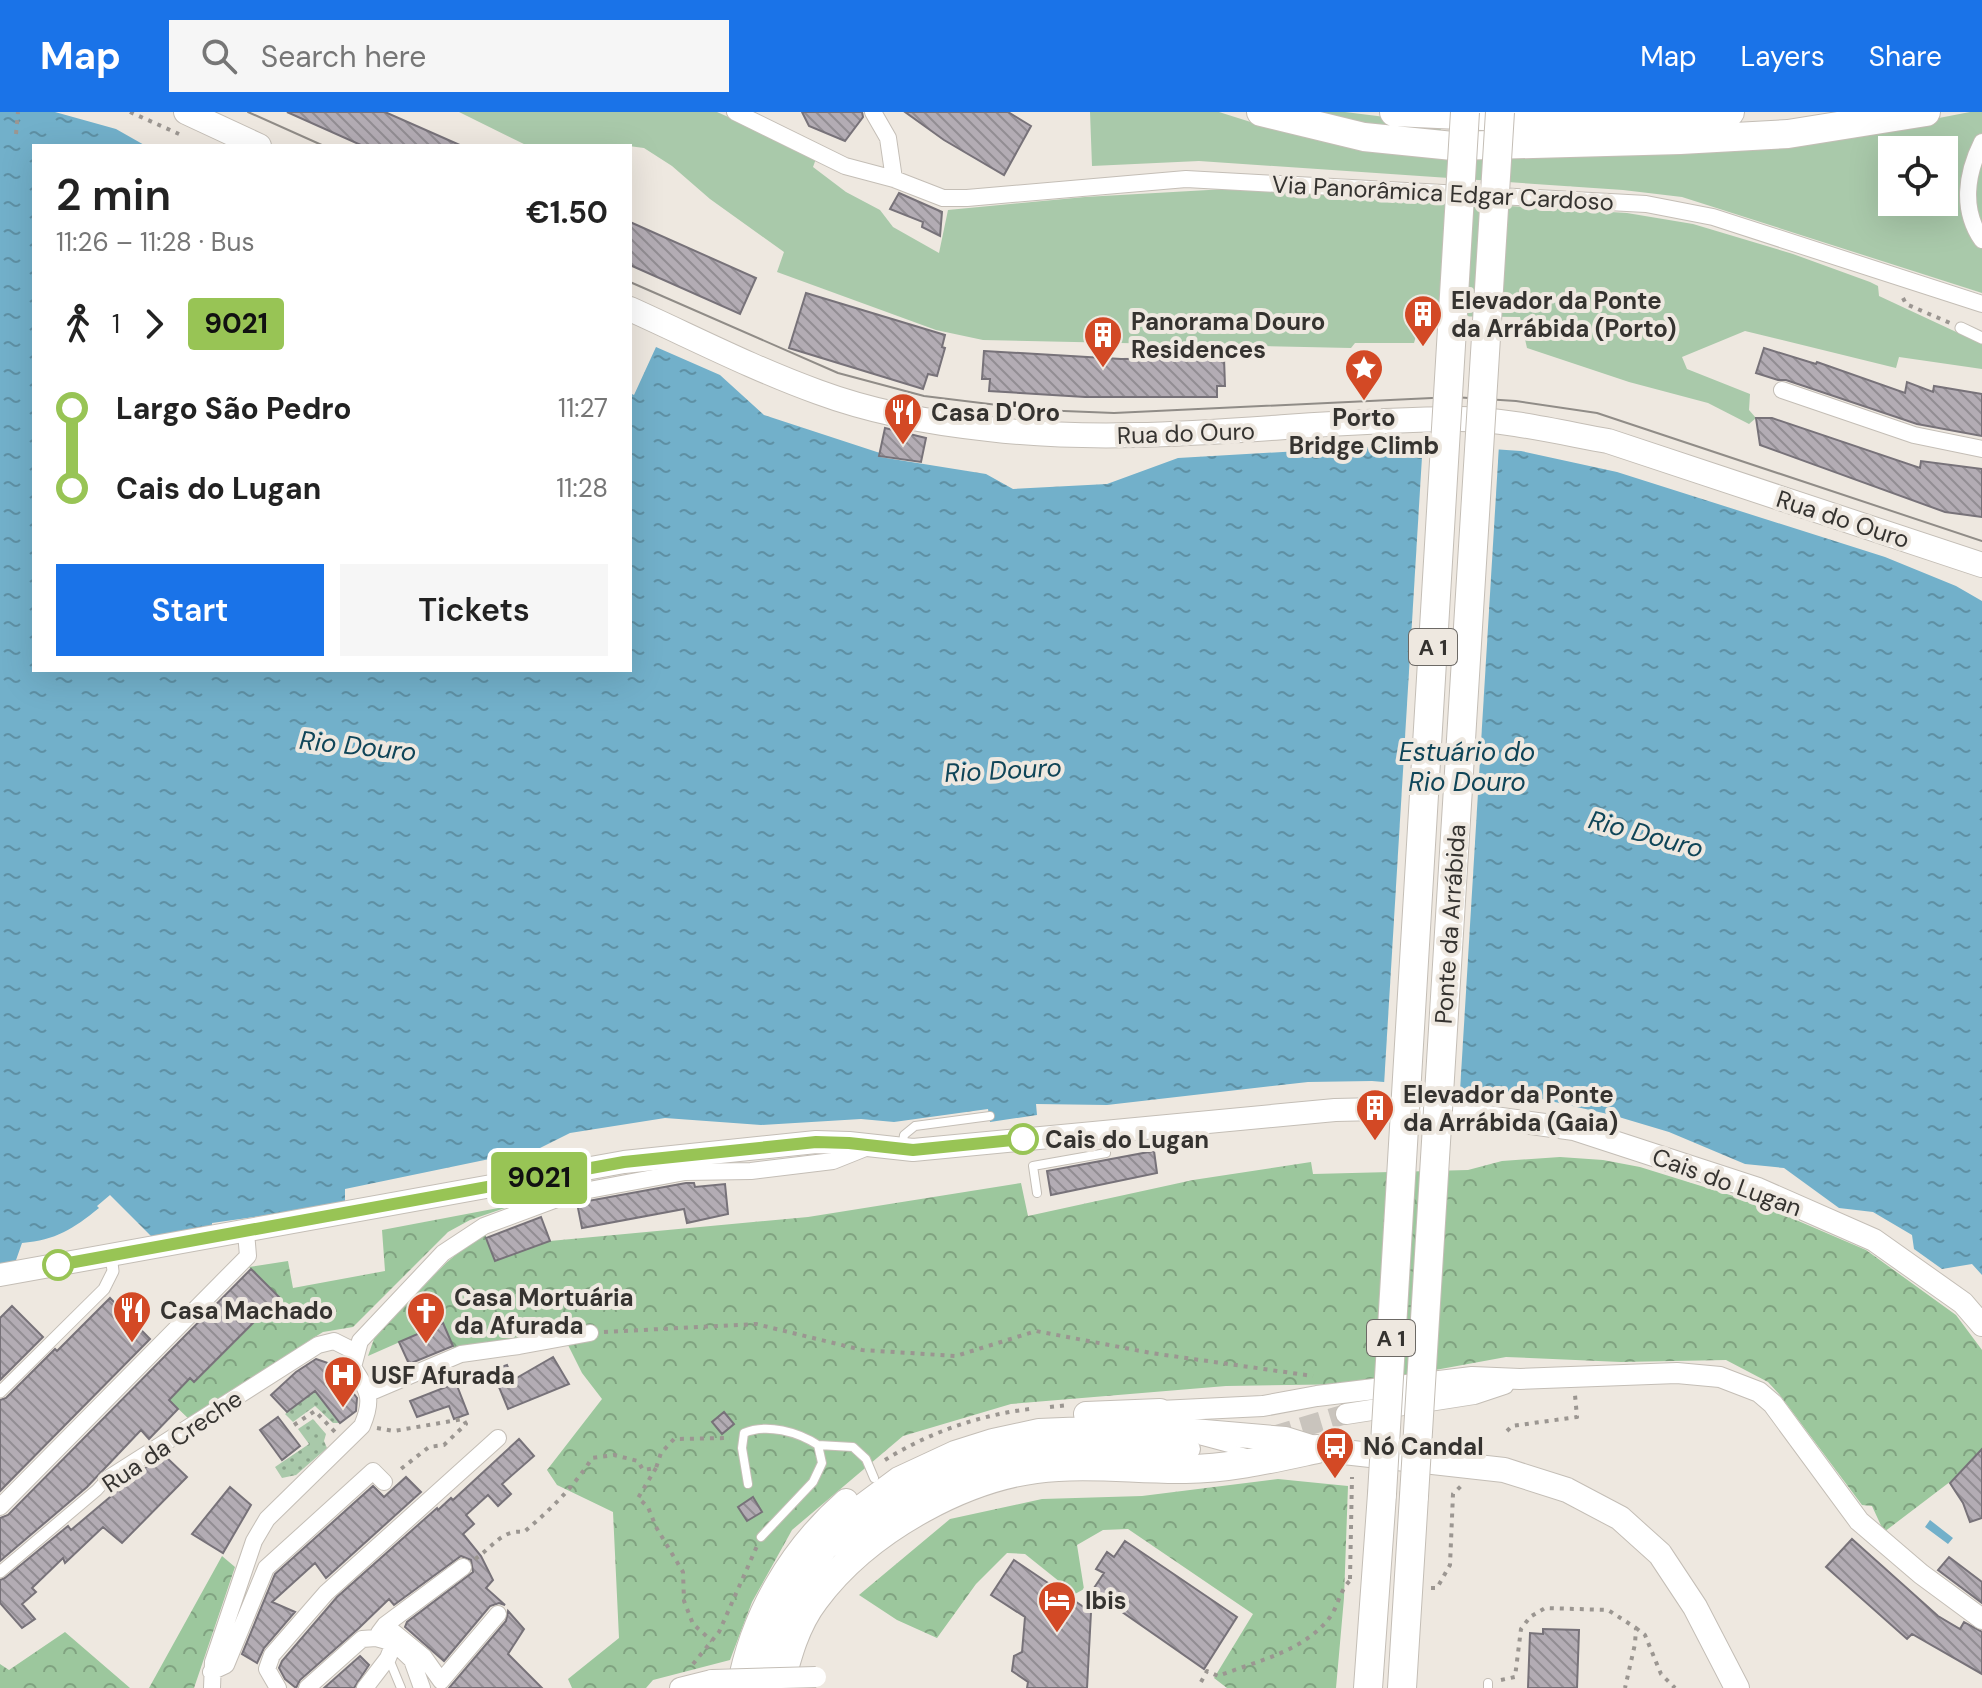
<!DOCTYPE html>
<meta charset="utf-8">
<style>
:root{--surface:#fff;--page:#f6f6f6;--text:#222;--muted:#767676;--accent:#1a73e8}
body{margin:0;font-family:"DM Sans",sans-serif;background:var(--page);color:var(--text);height:100vh;display:flex;flex-direction:column;font-size:30px;white-space:nowrap}
*{box-sizing:border-box;margin:0}
p{font-size:26px;color:var(--muted)}
.icon{flex:none;width:44px;height:44px;fill:none;stroke:currentColor;stroke-width:2;stroke-linecap:round;stroke-linejoin:round}
.map{position:relative;flex:1;overflow:hidden}
.sheet{position:absolute;left:32px;top:32px;width:600px;height:528px;display:flex;flex-direction:column;background:var(--surface);border-radius:0px;box-shadow:0 8px 32px #0002}
.sheet>*{flex:none}
.badge{padding:0 16px;border-radius:6px;font-size:28px;line-height:52px}
.fabs{position:absolute;left:1878px;top:24px;display:grid;gap:16px}
.fabs a{display:grid;place-items:center;width:80px;height:80px;border-radius:0px;background:var(--surface);box-shadow:0 8px 32px #0002;font-size:40px}
.map>.badge{position:absolute;translate:-50% -50%;box-shadow:0 0 0 4px #fff}
.legs{display:flex;align-items:center;gap:12px;height:88px;padding:0 24px;font-size:26px}
.legs p{margin-inline-start:auto}
.headline{display:flex;align-items:center;justify-content:space-between;height:136px;padding:0 24px}
h1{font-size:44px;font-weight:600;line-height:60px}
.button{display:flex;gap:16px;margin-top:auto;padding:16px 24px}
.button a{flex:1;height:92px;border-radius:0px;background:var(--accent);color:#fff;font-size:32px;font-weight:600;line-height:92px;text-align:center}
.button a+a{background:var(--page);color:var(--text)}
ul{padding:0 24px;list-style:none}
li{display:flex;align-items:center;gap:28px;height:80px;font-size:30px}
li i{display:grid;place-items:center;width:12px;height:100%;margin:0 10px;background:currentColor}
li i::after{content:'';width:20px;height:20px;margin:-10px;border:6px solid;border-radius:50%;background:var(--surface)}
li p{margin-inline-start:auto}
li:first-child i{background:linear-gradient(#0000 50%,currentColor 0)}
li:last-child i{background:linear-gradient(currentColor 50%,#0000 0)}
header{display:flex;align-items:center;gap:48px;box-sizing:border-box;height:112px;padding:0 40px;background:var(--accent);color:#fff}
header strong{font-size:38px}
nav{display:flex;gap:44px;margin-inline-start:auto;font-size:28px}
.search{width:560px;height:72px;background:var(--page);display:flex;align-items:center;gap:20px;box-sizing:border-box;padding:0 28px;border-radius:0px;color:var(--muted);font-size:30px}
.map>svg:first-child{display:block}
</style>
<header>
<strong>Map</strong>
<div class="search"><svg class="icon" aria-label="search" viewBox="0 0 24 24"><circle cx="10" cy="10" r="6"/><path d="M15 15l6 6"/></svg>Search here</div>
<nav><a>Map</a><a>Layers</a><a>Share</a></nav>
</header>
<div class="map">
<svg width="1982" height="1576" viewBox="0 0 1982 1576">
<defs>
<pattern id="forest-crowns" width="20" height="18" patternUnits="userSpaceOnUse" patternTransform="scale(2)"><rect width="20" height="18" fill="#9cc79d"/><path d="M2 6a3 3 0 1 1 6 0M12 15a3 3 0 1 1 6 0" fill="none" stroke="#80a280"/></pattern>
<pattern id="garden-dots" width="8" height="8" patternUnits="userSpaceOnUse" patternTransform="scale(2)"><rect width="8" height="8" fill="#a9c9aa"/><path d="M2 2h.1M6 6h.1" fill="none" stroke="#8aa48b" stroke-width="1.8" stroke-linecap="round"/></pattern>
<pattern id="water-ripples" width="26" height="14" patternUnits="userSpaceOnUse" patternTransform="scale(2)"><rect width="26" height="14" fill="#72b0ca"/><path d="M2 4q2-2 4 0t4 0M15 11q2-2 4 0t4 0" fill="none" stroke="#5e90a4"/></pattern>
<pattern id="building-back-hatch" width="6" height="6" patternUnits="userSpaceOnUse" patternTransform="scale(2)"><rect width="6" height="6" fill="#b3acb4"/><path d="M-1 5l2 2M0 0l6 6M5-1l2 2" fill="none" stroke="#928d93"/></pattern>
</defs>
<rect width="100%" height="100%" fill="#eee8e0"/>
<path fill="#a9c9aa" fill-rule="evenodd" d="M459,0H717L817,44L813,55L846,80L880,98L893,115L939,141L948,98L1085,85L1226,77L1627,101L1693,112L1793,142L1870,170L1878,174L1879,184L1982,232V257L1899,245L1896,256L1745,219L1682,245L1687,257L1750,282L1749,298L1756,306L1749,312L1708,291L1629,270L1527,236L1520,205L1422,204L1414,231H1355L1351,236L983,228L936,218L777,160L784,140L710,87L672,54L644,36L621,33L528,34Z
M1090,0H1219L1279,19L1354,33L1835,26L1970,0H1982V181L1682,85L1623,78L1199,49L1092,54ZM1892,38H1944V90H1892Z
M1305,0H1345L1442,12L1440,21L1330,7Z"/>
<path fill="url(#forest-crowns)" d="M1560,1045L1603,1048L1640,1055L1759,1092L1866,1138L1956,1203L1982,1238V1337L1959,1363L1884,1420L1872,1394L1862,1393L1779,1282L1768,1270L1726,1248L1621,1250L1506,1245L1359,1272L1226,1274L1011,1292L903,1324L792,1418L752,1490L730,1548L653,1568L646,1576H572L568,1567L619,1526L613,1400L557,1373L547,1358L602,1287L582,1261L564,1225L454,1237L443,1211L368,1244L375,1224L446,1151L484,1119L495,1148L550,1129L808,1105L1021,1071L1028,1104L1193,1068L1311,1050L1313,1062L1468,1058L1502,1049Z
M514,1093L470,1108L448,1120L353,1215L323,1220L310,1228L191,1309L169,1288L190,1266L195,1270L279,1186L249,1155L288,1149L293,1176L385,1159L382,1118Z
M1278,1367L1348,1374L1344,1486L1336,1576H1227L1214,1566L1253,1502L1128,1417L1103,1418L1077,1433L1084,1477L1075,1482L1025,1442L1007,1441L976,1472L937,1526L897,1508L859,1483L950,1407L1042,1387L1142,1384Z
M222,1444L235,1455L194,1576H149Z
M65,1520L130,1576H0V1552L9,1558Z"/>
<path fill="url(#garden-dots)" d="M315,1279L340,1311H333L315,1294L293,1310L285,1302Z
M313,1307L326,1322L324,1329L327,1336L296,1363L282,1366L275,1355L309,1332L298,1317Z"/>
<path fill="url(#water-ripples)" d="M0,0H55L116,17L146,34H34V558H630V281L634,283L656,235L720,263L764,303L880,341V345L986,362L1013,377L1107,372L1178,346L1419,332L1521,339L1617,360L1885,445L1956,474L1982,489V1163L1972,1152L1942,1157L1914,1137L1912,1123L1873,1100L1839,1096L1784,1056L1745,1052L1669,1020L1612,1003L1515,981L1372,969L1308,970L1107,993L1036,992L1037,1003L990,1010L988,997L894,1010L861,1007L761,1013L665,1006L570,1021L538,1037L345,1077V1092L212,1111V1116L153,1126L110,1083L97,1094L99,1096C73,1117 56,1128 22,1131L15,1151L0,1154Z
M1930,1408L1953,1426L1948,1432L1925,1415Z"/>
<path fill="#eee8e0" d="M1423,328L1499,333L1460,979L1384,973Z"/>
<path fill="url(#building-back-hatch)" stroke="#777279" stroke-width="2" d="M287,0H385L462,34H363Z
M802,0H862L863,5L845,29L809,14Z
M905,0H1008L1031,14L1004,63L944,28Z
M899,81L942,100L940,124L922,115L923,110L890,97Z
M630,110L756,166L740,202L630,153Z
M806,181L945,223L942,235L945,236L937,264L928,262L923,277L789,236Z
M1764,236L1816,252L1817,250L1905,281L1907,270L1933,280L1934,274L1982,282V324L1917,312L1786,268H1778L1756,261Z
M984,239L1121,247L1224,246L1225,274H1217V285H1085L989,279L990,267H982Z
M1756,306H1772L1920,356L1921,349L1982,357V405L1945,400L1760,333Z
M885,316L926,326L921,350L879,344Z
M1154,1039L1157,1061L1051,1083L1047,1059Z
M686,1071H694L695,1075L725,1072L728,1102L687,1111L684,1097L582,1116L577,1091Z
M541,1105L550,1129L495,1149L486,1126Z
M251,1157L279,1185L194,1270L190,1266L169,1288L178,1297L149,1327L141,1318L87,1375L0,1449V1406L8,1403Z
M110,1186L150,1227L0,1379V1288L6,1286L55,1237L57,1239Z
M12,1194L43,1225L0,1268V1206Z
M443,1211L453,1234L409,1252L399,1230Z
M553,1245L569,1272L508,1297L492,1258L507,1253L513,1268Z
M316,1247L331,1252L357,1286L356,1299L340,1311L315,1279L287,1300L271,1283L296,1260Z
M456,1271L468,1302L454,1307L449,1294L417,1305L410,1289Z
M724,1300L734,1312L722,1322L712,1310Z
M278,1305L300,1334L282,1348L260,1318Z
M519,1327L534,1344L502,1372L511,1382L498,1394L488,1383L466,1403L474,1412L463,1422L481,1444L493,1468L486,1476L505,1493L499,1491L490,1494L444,1549L405,1515L407,1510L473,1460L471,1448L461,1444L394,1493L389,1487L359,1516L300,1568L296,1576L285,1567L279,1556L282,1549L337,1485L437,1396L438,1398L451,1386L453,1388Z
M1982,1337V1406L1970,1410L1963,1391L1950,1371Z
M165,1344L187,1365L122,1431L103,1415L65,1451L63,1446L32,1476L36,1480L22,1492L35,1507L22,1516L0,1491V1468L5,1466L68,1414L71,1418L142,1358Z
M406,1365L421,1380L326,1466L315,1451L272,1490L295,1500L264,1536L257,1551L242,1542L275,1462L373,1374L384,1385Z
M230,1375L251,1393L223,1441L192,1422Z
M753,1385L762,1400L747,1409L738,1395Z
M1852,1427L1938,1504L1960,1517L1964,1510L1982,1520V1562L1912,1522L1907,1527L1826,1455Z
M1125,1429L1237,1505L1204,1557L1092,1479L1104,1461L1096,1457L1107,1440L1114,1445Z
M1949,1445L1982,1470V1491L1938,1458Z
M1014,1448L1091,1500L1087,1576H1027L1028,1570L1012,1559L1014,1544L1022,1540L1025,1505L991,1483Z
M508,1499L524,1517L508,1542L542,1576H449L506,1509Z
M1543,1517L1579,1518L1577,1576H1528L1530,1521L1543,1522Z
M360,1544L369,1553L354,1576H324Z"/>
<g fill="none" stroke-linecap="round" stroke-linejoin="round">
<path stroke="#c9c4bd" stroke-width="20" stroke-dasharray="20 10" stroke-linecap="butt" d="M1273,1324L1346,1302"/>
<g stroke="#c4beb6" stroke-width="10">
<path id="service" d="M902,1037L904,1023L915,1014L990,1004
M1037,1081L1033,1054L1106,1041V1023
M1202,1329L1247,1341
M818,1333L853,1335L866,1347L874,1366
M748,1372L742,1336L744,1321C767,1311 798,1320 818,1333L822,1351L813,1370L761,1425
M389,1547L401,1576
M1488,1576V1571"/>
</g>
<g stroke="#c4beb6" stroke-width="13">
<path id="pedestrian" d="M1961,216L1982,226
M0,1280L104,1177L113,1159L111,1143
M0,1460L97,1378L106,1368"/>
</g>
<g stroke="#c4beb6" stroke-width="18">
<path id="minor" d="M735,0L845,54L894,67L943,86H967L1186,67L1646,92L1713,105L1982,192
M873,0L888,26L894,67
M1982,30C1966,62 1961,98 1982,128
M1782,278L1914,323L1982,337
M369,1281L461,1242L519,1234L590,1221
M106,1368L318,1233L334,1229L356,1240
M0,1395L248,1144L246,1120
M385,1513L424,1545L441,1569L498,1502
M379,1521L385,1513L463,1455
M211,1560L226,1553L266,1456L373,1359L384,1370
M212,1576L213,1550L254,1429L267,1407L362,1314C374,1286 368,1279 353,1255L360,1229L443,1141L484,1114L573,1081L685,1060L751,1059L833,1049L868,1035
M278,1576L267,1557L272,1543L326,1481L498,1326
M307,1576L362,1527L376,1526L394,1531L412,1548L422,1576
M365,1576L388,1546L394,1531"/>
</g>
<g stroke="#c4beb6" stroke-width="22">
<path id="tertiary" d="M1160,1299L1263,1294L1317,1284L1472,1265L1520,1267L1677,1261L1720,1265L1759,1280L1773,1292L1859,1409L1921,1462L1982,1507
M1346,1302L1474,1282L1504,1272
M833,1434C866,1409 898,1383 935,1365C1014,1327 1105,1336 1190,1337
M680,1576L712,1568"/>
</g>
<g stroke="#c4beb6" stroke-width="24">
<path id="secondary" d="M0,1163L624,1050L816,1030L849,1031L913,1038L1335,998L1423,996L1574,1017L1758,1077L1874,1128L1963,1191L1982,1213"/>
</g>
<g stroke="#c4beb6" stroke-width="26">
<path id="primary" d="M186,0L259,34
M630,197C692,225 754,257 818,280C872,300 931,311 989,317C1146,336 1302,307 1459,307C1504,307 1563,321 1608,329L1982,453
M1086,1302L1160,1299
M739,1576C752,1503 791,1437 846,1389
M759,1576L773,1524L795,1477L849,1404L899,1367L955,1341L993,1329L1039,1319L1088,1317L1193,1319L1285,1327L1317,1337L1504,1358L1567,1378L1620,1406L1660,1442L1695,1495L1737,1576"/>
</g>
<g stroke="#c4beb6" stroke-width="30">
<path id="motorway" d="M1261,0L1364,25L1453,34L1680,28L1788,22L1926,0
M1394,0L1572,8L1689,5L1730,0
M779,1576C787,1545 795,1513 815,1487C867,1417 970,1359 1058,1355C1101,1352 1143,1358 1186,1357C1229,1357 1275,1346 1317,1337
M1368,1576L1382,1382
M1402,1576L1414,1384"/>
</g>
<path stroke="#9b9691" stroke-width="4" stroke-dasharray="4 6" stroke-linecap="butt" d="M130,0L179,22
M16,22L18,0
M1903,186L1906,192L1950,211
M604,1220L756,1212L862,1238L956,1244L1036,1219L1151,1241L1313,1264
M1050,1295L1069,1293
M294,1313L315,1299L335,1320
M377,1316L394,1319L463,1307L466,1312L444,1333L429,1335L397,1360
M1507,1319L1512,1314L1577,1305L1575,1283
M885,1348C928,1321 979,1303 1030,1297
M656,1356L638,1386L648,1395L656,1415L683,1460L684,1489L693,1512L712,1529
M475,1447C493,1435 502,1417 524,1420C550,1398 574,1375 592,1346L614,1343L638,1349L643,1358L656,1356L661,1341L674,1327L730,1326
M1350,1467L1352,1365
M1431,1476H1437L1450,1453L1453,1382L1461,1374
M1636,1516L1645,1523L1661,1562L1675,1576
M693,1552L719,1520L757,1434
M1501,1568L1515,1565L1521,1517L1530,1505L1545,1496L1608,1498L1636,1516L1635,1532L1625,1576
M1201,1570L1207,1559L1218,1564C1257,1549 1305,1539 1330,1505C1339,1493 1340,1476 1352,1467"/>
<use href="#service" stroke="#fff" stroke-width="8"/>
<use href="#pedestrian" stroke="#fff" stroke-width="11"/>
<use href="#minor" stroke="#fff" stroke-width="16"/>
<use href="#tertiary" stroke="#fff" stroke-width="20"/>
<use href="#secondary" stroke="#fff" stroke-width="22"/>
<use href="#primary" stroke="#fff" stroke-width="24"/>
<use href="#motorway" stroke="#fff" stroke-width="28"/>
<path stroke="#908c87" stroke-width="2" d="M248,0L324,34
M630,170L838,261L924,284L1039,298L1114,301L1453,285L1516,289L1597,301L1982,429"/>
<g stroke="#c4beb6" stroke-width="22" stroke-linecap="butt">
<path id="tertiary-bridge" d="M712,1568L816,1565"/>
</g>
<g stroke="#c4beb6" stroke-width="30" stroke-linecap="butt">
<path id="motorway-bridge" d="M1382,1382L1465,0
M1414,1384L1500,0"/>
</g>
<use href="#tertiary-bridge" stroke="#fff" stroke-width="20"/>
<use href="#motorway-bridge" stroke="#fff" stroke-width="28"/>
</g>
<g fill="none" stroke-linecap="round" stroke-linejoin="round">
<g stroke="#fff" stroke-width="18">
<path id="line-1" d="M58,1153L624,1050L816,1030L849,1031L913,1038L1023,1027"/>
</g>
<use href="#line-1" stroke="#98c455" stroke-width="12"/>
</g>
<defs>
<g id="building-pin" transform="scale(2)"><path d="M0 17L-7.5 6A9.5 9.5 0 1 1 7.5 6Z" fill="#d34925" stroke="#eee8e0"/><path d="M-4-6H4V6H1V3H-1V6H-4ZM-2.5-4.3h1.7v1.8h-1.7ZM.8-4.3h1.7v1.8H.8ZM-2.5-1h1.7V.8h-1.7ZM.8-1h1.7V.8H.8Z" fill="#fff"/></g>
<g id="sight-pin" transform="scale(2)"><path d="M0 17L-7.5 6A9.5 9.5 0 1 1 7.5 6Z" fill="#d34925" stroke="#eee8e0"/><path d="M0-6L1.8-2.2L6-1.7L2.9 1.2L3.7 5.4L0 3.3L-3.7 5.4L-2.9 1.2L-6-1.7L-1.8-2.2Z" fill="#fff"/></g>
<g id="restaurant-pin" transform="scale(2)"><path d="M0 17L-7.5 6A9.5 9.5 0 1 1 7.5 6Z" fill="#d34925" stroke="#eee8e0"/><path d="M-5-6h1v4h1v-4h1v4h1v-4h1v5L-1.5 .5V6h-2V.5L-5-1ZM5-6V6H3V1.5H1.5Q1.5-4 5-6Z" fill="#fff"/></g>
<g id="church-pin" transform="scale(2)"><path d="M0 17L-7.5 6A9.5 9.5 0 1 1 7.5 6Z" fill="#d34925" stroke="#eee8e0"/><path d="M-1.2-6h2.4v3.5h3.3v2.4h-3.3V6h-2.4V-.1h-3.3v-2.4h3.3Z" fill="#fff"/></g>
<g id="hospital-pin" transform="scale(2)"><path d="M0 17L-7.5 6A9.5 9.5 0 1 1 7.5 6Z" fill="#d34925" stroke="#eee8e0"/><path d="M-5-5h3v3.5h4V-5h3V5h-3V1.5h-4V5h-3Z" fill="#fff"/></g>
<g id="bus-pin" transform="scale(2)"><path d="M0 17L-7.5 6A9.5 9.5 0 1 1 7.5 6Z" fill="#d34925" stroke="#eee8e0"/><path d="M-5-6H5V4H4V6H2V4H-2V6H-4V4H-5ZM-3.5-4V0h7V-4ZM-3.5 1.2v1.5H-2V1.2ZM2 1.2v1.5H3.5V1.2Z" fill="#fff"/></g>
<g id="hotel-pin" transform="scale(2)"><path d="M0 17L-7.5 6A9.5 9.5 0 1 1 7.5 6Z" fill="#d34925" stroke="#eee8e0"/><path d="M-6-4.5h1.5V1H6V5H4.5V3h-9V5H-6ZM-4 0a1.8 1.8 0 1 1 3.6 0ZM.5 0V-2.5h3Q6-2.5 6 0Z" fill="#fff"/></g>
</defs>
<g fill-rule="evenodd">
<use href="#building-pin" x="1423" y="202"/>
<use href="#building-pin" x="1103" y="223"/>
<use href="#sight-pin" x="1364" y="256"/>
<use href="#restaurant-pin" x="903" y="300"/>
<use href="#building-pin" x="1375" y="996"/>
<use href="#restaurant-pin" x="132" y="1198"/>
<use href="#church-pin" x="426" y="1199"/>
<use href="#hospital-pin" x="343" y="1263"/>
<use href="#bus-pin" x="1335" y="1334"/>
<use href="#hotel-pin" x="1057" y="1488"/>
</g>
<g fill="#fff" stroke="#98c455" stroke-width="4">
<circle cx="1023" cy="1027" r="14"/>
<circle cx="58" cy="1153" r="14"/>
</g>
<g text-anchor="middle" dominant-baseline="central" stroke-width="8" stroke-linejoin="round" paint-order="stroke">
<g fill="#eee8e0" stroke="#6c6965" stroke-width="2">
<rect x="1409" y="517" width="48" height="36" rx="6"/>
<rect x="1367" y="1208" width="48" height="36" rx="6"/>
</g>
<g font-size="22" font-weight="bold" fill="#353330">
<text x="1433" y="535">A 1</text>
<text x="1391" y="1226">A 1</text>
</g>
<g font-size="24" fill="#353330" stroke="#eee8e0">
<text transform="translate(1443 81) rotate(3)">Via Panorâmica Edgar Cardoso</text>
<text transform="translate(1186 321) rotate(-2)">Rua do Ouro</text>
<text transform="translate(1843 407) rotate(18)">Rua do Ouro</text>
<text transform="translate(1450 812) rotate(-86)">Ponte da Arrábida</text>
<text transform="translate(1727 1070) rotate(20)">Cais do Lugan</text>
<text transform="translate(172 1329) rotate(-34)">Rua da Creche</text>
</g>
<g font-size="24" font-weight="bold" fill="#353330" stroke="#eee8e0" text-anchor="start">
<text x="1451" y="188">Elevador da Ponte<tspan x="1451" dy="28">da Arrábida (Porto)</tspan></text>
<text x="1131" y="209">Panorama Douro<tspan x="1131" dy="28">Residences</tspan></text>
<text x="931" y="300">Casa D'Oro</text>
<text x="1364" y="305" text-anchor="middle">Porto<tspan x="1364" dy="28">Bridge Climb</tspan></text>
<text x="1403" y="982">Elevador da Ponte<tspan x="1403" dy="28">da Arrábida (Gaia)</tspan></text>
<text x="454" y="1185">Casa Mortuária<tspan x="454" dy="28">da Afurada</tspan></text>
<text x="160" y="1198">Casa Machado</text>
<text x="371" y="1263">USF Afurada</text>
<text x="1363" y="1334">Nó Candal</text>
<text x="1085" y="1488">Ibis</text>
</g>
<g font-size="24" font-weight="bold" fill="#353330" stroke="#eee8e0" text-anchor="start">
<text x="1045" y="1027">Cais do Lugan</text>
</g>
<g font-size="26" font-style="italic" fill="#0f4558" stroke="#eee8e0">
<text transform="translate(358 634) rotate(6)">Rio Douro</text>
<text x="1467" y="640">Estuário do<tspan x="1467" dy="30">Rio Douro</tspan></text>
<text transform="translate(1003 658) rotate(-3)">Rio Douro</text>
<text transform="translate(1646 722) rotate(15)">Rio Douro</text>
</g>
</g>
</svg>
<div class="fabs">
<a><svg class="icon" aria-label="locate" viewBox="0 0 24 24"><circle cx="12" cy="12" r="6"/><path d="M12 2v4M12 18v4M2 12h4M18 12h4"/></svg></a>
</div>
<b class="badge" style="left:539px;top:1066px;background:#98c455;color:#111">9021</b>
<section class="sheet">
<div class="headline"><div><h1>2 min</h1><p>11:26 – 11:28 · Bus</p></div><b>€1.50</b></div>
<div class="legs"><svg class="icon" aria-label="walk" viewBox="0 0 24 24"><circle cx="13" cy="4" r="2"/><path d="M13 8l-2 6 4 7M11 14l-3 7M7 12l3-4h3l4 4"/></svg>1<svg class="icon" aria-label="forward" viewBox="0 0 24 24"><path d="M9 5l7 7-7 7"/></svg><b class="badge" style="background:#98c455;color:#111">9021</b></div>
<ul>
<li><i style="color:#98c455"></i><b>Largo São Pedro</b><p>11:27</p></li>
<li><i style="color:#98c455"></i><b>Cais do Lugan</b><p>11:28</p></li>
</ul>
<div class="button"><a>Start</a><a>Tickets</a></div>
</section>
</div>
